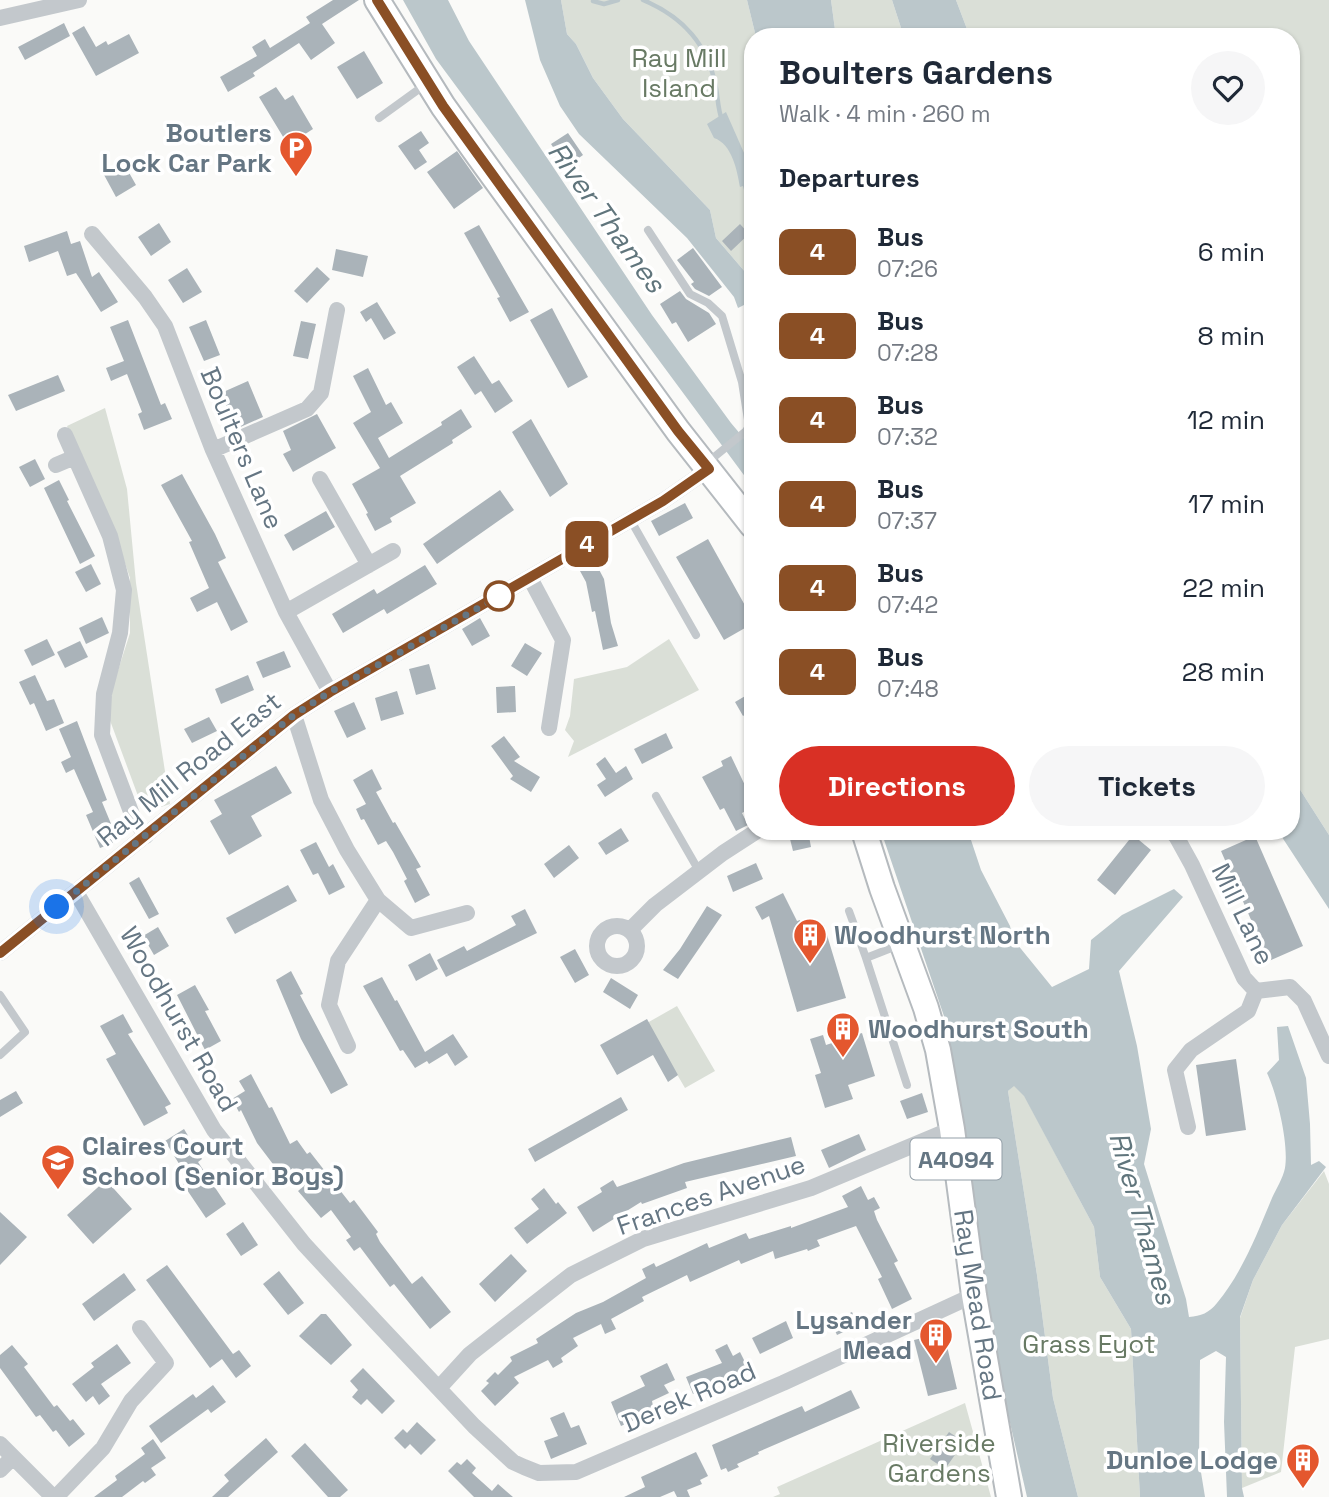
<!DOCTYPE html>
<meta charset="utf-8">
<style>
:root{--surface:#fff;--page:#f6f6f7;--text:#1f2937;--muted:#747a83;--accent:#d93025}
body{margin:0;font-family:"Space Grotesk",sans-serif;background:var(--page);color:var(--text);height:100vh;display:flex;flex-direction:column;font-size:26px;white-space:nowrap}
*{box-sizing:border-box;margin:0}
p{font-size:23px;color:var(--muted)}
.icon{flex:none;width:38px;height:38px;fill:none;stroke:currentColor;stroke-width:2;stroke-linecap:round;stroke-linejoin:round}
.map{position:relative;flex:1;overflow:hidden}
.details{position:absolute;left:744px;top:28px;width:556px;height:812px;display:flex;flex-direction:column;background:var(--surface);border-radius:28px;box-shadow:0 2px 5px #0004}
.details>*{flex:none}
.badge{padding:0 14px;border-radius:10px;font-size:24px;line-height:46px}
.you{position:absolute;width:35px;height:35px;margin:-18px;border:5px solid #fff;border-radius:50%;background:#1a73e8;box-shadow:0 0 0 10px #1a73e833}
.map>.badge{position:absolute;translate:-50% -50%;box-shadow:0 0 0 4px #fff}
h2{padding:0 35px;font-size:26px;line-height:63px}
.round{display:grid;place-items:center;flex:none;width:74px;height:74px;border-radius:37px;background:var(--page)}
.overview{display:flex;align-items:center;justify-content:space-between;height:119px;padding:0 35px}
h1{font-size:33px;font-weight:600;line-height:52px}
.action{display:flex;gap:14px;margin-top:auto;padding:14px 35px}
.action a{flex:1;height:80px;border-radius:42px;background:var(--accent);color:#fff;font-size:28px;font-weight:600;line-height:80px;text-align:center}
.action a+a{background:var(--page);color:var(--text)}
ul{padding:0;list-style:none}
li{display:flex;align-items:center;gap:21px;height:84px;padding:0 35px}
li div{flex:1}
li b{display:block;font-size:26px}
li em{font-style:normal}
li .badge{min-width:77px;font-weight:700;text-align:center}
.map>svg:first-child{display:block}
</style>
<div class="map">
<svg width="1329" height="1497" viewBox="0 0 1329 1497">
<rect width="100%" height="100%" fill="#fafaf8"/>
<path fill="#dadfd7" d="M561,0H747L756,37H752V280L716,238L710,210L623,119L593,78L576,44L567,34Z
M831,0H892L904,37H836Z
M956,0H1329V835L1292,777V37H970Z
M105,408L127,489L136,583L170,804L158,808L141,804L108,715L113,686L130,633V578L109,516L67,426Z
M669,639L699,690L568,757L574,741L565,730L570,716L574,679L627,667Z
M677,1006L715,1071L685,1088L647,1023Z
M1014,1085L1024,1095L1094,1227L1100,1277L1131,1329L1140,1497H1078L1053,1398L1037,1275L1008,1091Z
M1324,1171L1329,1184V1339L1295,1347L1281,1472L1242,1488L1240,1318L1253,1280L1282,1225Z
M965,1403L991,1497H773L780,1494L777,1487Z"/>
<path fill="#bbc7cb" d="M403,0H448L469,41L652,315L731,423L752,448V486L436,59Z
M525,0H561L567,34L576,44L593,78L623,119L710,210L716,238L752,280V301L738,308L734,297L687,238L579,134L560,106L540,60Z
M747,0H831L836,37H756Z
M892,0H956L970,37H904Z
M726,112L752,171V190L750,191L744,190L743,186L740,187C737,170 732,144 714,138L707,124Z
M1292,777L1329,835V909L1278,831H1292Z
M881,831H968L981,870L1010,926L1013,939L1052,987L1089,969L1091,940L1122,915L1174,889L1183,897L1119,971L1137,1046L1151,1129L1144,1164L1186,1299L1189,1317C1201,1316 1209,1313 1217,1303C1242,1273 1257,1234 1272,1198C1276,1189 1283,1178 1285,1168C1289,1144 1277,1094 1267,1073L1279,1060L1277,1027L1288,1026L1306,1078L1310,1124L1311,1165L1319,1161L1326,1167L1282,1225L1253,1280L1240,1317L1242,1488L1244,1497H1227L1224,1422L1226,1357L1216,1351L1200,1360L1199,1460L1205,1497H1140L1131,1329L1100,1277L1094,1227L1024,1096L1014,1086L1008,1091L1037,1275L1053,1398L1078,1497H1027L989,1331L975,1222L946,1022Z"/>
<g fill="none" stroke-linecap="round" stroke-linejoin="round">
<path stroke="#bbc7cb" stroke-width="4.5" d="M643,0C683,17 708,44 716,88C718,99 718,110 722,120
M593,1L604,4L618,0"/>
</g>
<path fill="#aab3b9" d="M333,0H359L322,24L335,43L311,60L299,43L253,73L255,76L228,92L220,77L257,56L252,47L265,39L270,48L310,23L306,17Z
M64,23L70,36L25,60L18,47Z
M84,26L96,47L106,41L108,45L129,34L139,53L96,76L72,33Z
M364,51L383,83L357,99L337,67Z
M276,87L285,100L293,95L313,129L288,145L259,97Z
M421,131L429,143L419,150L427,162L415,170L398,146Z
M568,133L583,155L566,167L551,144Z
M457,151L483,188L454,209L427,172Z
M123,162L136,185L116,197L103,173Z
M159,223L171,242L151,256L138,237Z
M740,224L749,234L731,251L722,241Z
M479,225L529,312L510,322L497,298L500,297L464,233Z
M67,231L71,244L80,241L92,277L99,272L118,302L101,312L76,273L67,276L58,251L29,262L24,246Z
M693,248L722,287L709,296L695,289L691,284L694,282L677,260Z
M336,249L368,256L363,277L332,270Z
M317,267L330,279L307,303L294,291Z
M187,268L202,292L183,303L168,280Z
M680,291L686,299L709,313L716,324L688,342L676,322L672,324L660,304Z
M377,302L396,333L384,340L371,318L366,322L360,312Z
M552,308L588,377L568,388L530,320Z
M128,320L161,405L165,403L172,419L144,430L138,414L142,412L127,374L111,381L106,368L124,361L110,327Z
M206,320L220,355L204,361L189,327Z
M301,321L316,324L308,359L293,356Z
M474,356L492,384L499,380L513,401L495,413L481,391L475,395L457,367Z
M368,368L386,405L391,402L403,423L378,438L389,458L442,425L441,422L461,409L472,427L452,440L453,443L400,476L416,503L390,518L392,522L375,531L366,514L368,513L352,484L380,468L353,423L371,412L353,376Z
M58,375L65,391L16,411L8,395Z
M248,381L263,417L236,429L221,393Z
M317,414L336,448L293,472L283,454L291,450L283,431Z
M531,419L568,484L550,497L512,432Z
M35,459L45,479L30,487L19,467Z
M182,474L215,534L226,558L218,562L248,622L231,631L217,602L197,612L190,598L209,588L189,542L192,541L161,485Z
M59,480L69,500L67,501L95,556L80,564L44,488Z
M500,490L514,510L437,564L423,544Z
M685,503L693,518L659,536L651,521Z
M326,511L335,527L293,551L284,535Z
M708,539L752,618V624L724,640L676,557Z
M595,562L604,579L611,623L618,646L603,650L595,611L592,612L586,582L580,571Z
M91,564L101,584L86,592L75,572Z
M425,565L437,584L387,614L384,609L343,633L332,614L374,589L377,594Z
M102,617L109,633L86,644L79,628Z
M480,618L490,636L472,646L462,629Z
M47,639L55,655L32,666L24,650Z
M80,641L88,657L65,668L57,652Z
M525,643L542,653L527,676L511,666Z
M284,651L291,667L263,678L256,662Z
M429,664L436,689L416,695L409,669Z
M35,675L47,701L54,699L64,723L46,731L34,703L30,705L19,682Z
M248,675L254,690L221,704L215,689Z
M515,686L516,712L497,713L496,687Z
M397,691L404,714L381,721L375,698Z
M752,692V710L743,716L735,702Z
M354,702L366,729L347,738L334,711Z
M209,717L217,731L192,743L184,729Z
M77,721L107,800L102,802L114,831L109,833L113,843L100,848L86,815L93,812L74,769L66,773L61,762L71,757L59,729Z
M666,733L673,748L642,764L634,749Z
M504,736L520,757L514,761L540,777L531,792L510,779L513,776L491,746Z
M731,756L752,800V808L742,813L748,825L736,831L724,808L720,810L702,777L723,766L721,761Z
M605,757L616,773L626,766L633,779L605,797L597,785L606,779L596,764Z
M276,766L292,793L251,816L262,836L229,855L210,821L222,814L214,800Z
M372,769L382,789L376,792L393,823L395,822L421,867L416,869L430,895L415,903L404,881L407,879L393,852L386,841L378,845L364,819L361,820L356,809L366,804L353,780Z
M621,828L629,841L606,855L598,843Z
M788,831H808L811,847L793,851Z
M1133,835L1151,850L1115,895L1097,880Z
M1255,836L1303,946L1269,961L1221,851Z
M316,842L329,867L333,864L345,887L329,895L318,873L313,875L300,850Z
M569,845L579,858L554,878L544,864Z
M756,863L763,879L733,892L727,876Z
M139,877L159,914L149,919L129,883Z
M288,885L297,901L235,934L226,918Z
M783,893L797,921L800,920L803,931L824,925L846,998L797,1012L769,916L762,920L755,907Z
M707,906L722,915L678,979L663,970L680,949Z
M525,909L537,933L446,977L437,960L464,946L467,951L516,925L511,916Z
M158,927L169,946L154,955L143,936Z
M575,949L589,975L575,983L560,957Z
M430,953L438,969L416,981L408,965Z
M291,971L303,994L300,995L348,1085L331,1094L301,1039L276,980Z
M382,977L395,1001L397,1000L425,1052L453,1034L468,1057L455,1066L447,1053L429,1064L427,1061L415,1068L403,1050L400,1051L363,986Z
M611,978L638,995L630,1009L603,992Z
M195,985L209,1010L205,1011L221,1041L205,1050L177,995Z
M123,1014L133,1032L128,1034L171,1104L165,1107L168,1113L144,1126L106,1059L116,1054L100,1026Z
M647,1019L678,1075L668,1082L653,1055L617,1075L600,1045Z
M862,1033L875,1076L848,1085L853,1099L825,1108L815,1075L821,1073L810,1039L823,1035L826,1045Z
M1236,1059L1246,1130L1206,1136L1196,1065Z
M251,1074L269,1108L272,1107L290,1144L297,1140L307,1154L310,1152L350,1203L354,1200L378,1232L376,1234L380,1242L412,1284L422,1276L451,1312L430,1329L394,1284L390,1287L360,1247L354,1251L346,1240L351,1237L331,1210L321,1218L298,1191L304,1186L293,1168L282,1176L257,1143L241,1110L239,1112L232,1099L245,1091L239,1081Z
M16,1091L23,1103L0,1117V1100Z
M922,1093L928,1112L907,1119L900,1101Z
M621,1097L628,1110L535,1162L528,1149Z
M184,1129L202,1159L198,1162L226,1204L206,1218L183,1184L189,1180L165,1141Z
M859,1134L866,1150L829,1168L821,1150Z
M791,1137L796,1156L685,1182L687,1188L642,1204L641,1202L593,1232L577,1207L602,1192L600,1188L613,1180L617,1187L684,1163Z
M106,1180L132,1209L93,1244L67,1215Z
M861,1186L868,1200L874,1197L880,1208L874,1211L877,1220L898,1261L894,1263L912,1299L892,1309L878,1279L882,1277L856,1226L817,1240L820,1246L808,1251L807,1249L775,1259L773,1251L741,1264L739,1260L690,1282L687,1275L642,1297L644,1301L611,1319L616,1329L605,1334L601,1324L573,1338L578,1346L561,1358L563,1362L553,1368L548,1360L514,1377L519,1383L495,1406L481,1391L489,1383L486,1381L495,1372L498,1375L512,1361L510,1357L538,1343L536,1339L576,1313L603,1302L646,1278L642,1269L654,1263L656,1267L707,1243L709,1248L746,1233L749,1239L791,1226V1228L848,1207L842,1196Z
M544,1188L556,1204L558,1202L567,1213L527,1244L514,1228L539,1209L531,1199Z
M0,1212L27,1237L0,1265Z
M243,1222L258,1245L241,1256L226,1234Z
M511,1254L527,1271L495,1302L479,1284Z
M167,1265L233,1354L239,1350L251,1366L236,1378L222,1359L210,1368L146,1280Z
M279,1271L304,1303L288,1315L263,1284Z
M124,1273L136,1290L94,1321L82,1304Z
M852,1312L858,1325L837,1335L831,1322Z
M321,1314H326L352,1345L331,1365L299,1336Z
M786,1321L793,1338L760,1354L752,1338Z
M944,1333L957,1389L928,1396L914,1340Z
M117,1344L131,1363L101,1384L110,1396L99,1405L93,1396L86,1402L72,1384L94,1367L91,1363Z
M727,1344L733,1356L740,1352L749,1370L693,1394L686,1377L722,1363L715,1350Z
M12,1345L28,1364L24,1367L54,1407L57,1405L70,1421L73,1419L85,1434L69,1447L56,1430L53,1432L40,1415L36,1417L0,1368V1355Z
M667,1363L675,1380L664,1385L669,1393L652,1401L654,1411L621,1426L611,1402L645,1386L640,1376Z
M363,1368L395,1401L382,1414L367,1399L361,1405L352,1397L358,1390L350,1381Z
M213,1385L226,1402L211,1413L208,1409L161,1443L149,1426L193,1394L196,1398Z
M851,1390L860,1408L758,1452L759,1454L737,1464L739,1467L728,1472L726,1468L721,1470L712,1445L802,1406L805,1412Z
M564,1412L571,1428L579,1425L587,1444L551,1459L544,1441L558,1436L550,1418Z
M417,1422L436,1440L421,1455L410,1444L405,1449L394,1438L403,1429L407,1433Z
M949,1432L964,1442L945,1469L930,1459Z
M266,1438L278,1452L228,1497H212L229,1481L224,1475Z
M153,1439L166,1458L151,1468L156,1475L145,1483L143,1481L122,1497H94L117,1480L115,1476L145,1454L141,1448Z
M305,1443L348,1490L340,1497H328L291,1456Z
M696,1452L708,1476L700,1480L702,1484L687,1490L690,1497H677L674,1491L660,1497H624L645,1487L641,1477Z
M467,1459L476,1468L472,1473L492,1491L498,1484L513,1497H474L448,1471L457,1462L461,1465Z"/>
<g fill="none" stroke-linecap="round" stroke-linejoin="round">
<g stroke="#b5babe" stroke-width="28">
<path id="primary" d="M377,0L443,106L478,155L678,431L752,525
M864,831L882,888L926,1008L938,1050L952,1129L974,1295L1009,1497"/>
</g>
<path stroke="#c3c8cc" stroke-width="8" d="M379,118L426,84
M648,230L690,294L708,303L722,316L742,382L749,426L746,431L708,462
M630,519L696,635
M656,796L699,871
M849,911L866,958
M899,945L866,958L907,1085
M0,995L25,1032L0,1055"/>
<path stroke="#c3c8cc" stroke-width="16" d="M0,18L79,0
M92,234L145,297L165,326L213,450L286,612L330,692
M65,435L110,536L124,590L120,633L104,694L102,735L133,817L146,836
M213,450L307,409L321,393L337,310
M56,465L75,457
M320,479L369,565
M530,578L563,640L549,728
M286,612L393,551
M294,715L321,800L347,850L378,900L338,961L329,1005L348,1046
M1171,831L1176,836L1192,865L1244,978L1256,991L1290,987L1304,1001L1329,1056
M76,892L214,1130L304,1244L376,1322L474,1426L513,1462L524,1467L539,1473L576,1472L783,1383L974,1295
M378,900L411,928L467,913
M597 946a20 20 0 1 1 40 0a20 20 0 1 1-40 0Z
M630,930L655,905L723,853L757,831
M0,953L294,715L330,692L663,501L709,469
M1188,1127L1175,1070L1191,1050L1248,1011L1256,991
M439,1388L470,1354L571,1275L643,1239L811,1188L952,1129
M0,1444L53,1497
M0,1470L13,1457
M56,1497L103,1448L131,1401L166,1363L140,1328"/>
<use href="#primary" stroke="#fff" stroke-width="24"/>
</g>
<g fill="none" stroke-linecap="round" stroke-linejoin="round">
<g stroke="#fff" stroke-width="16">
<path id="line" d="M0,953L294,715L330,692L663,501L709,469L678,431L443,106L377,0"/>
</g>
<use href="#line" stroke="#8a4f25" stroke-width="10"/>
<path stroke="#657683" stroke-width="7" stroke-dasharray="0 12.6" d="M57,907L294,715L330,692L508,591L499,596"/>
</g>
<defs>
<g id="parking-pin" transform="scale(1.75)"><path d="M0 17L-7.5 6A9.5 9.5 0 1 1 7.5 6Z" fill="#e4572e" stroke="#fff"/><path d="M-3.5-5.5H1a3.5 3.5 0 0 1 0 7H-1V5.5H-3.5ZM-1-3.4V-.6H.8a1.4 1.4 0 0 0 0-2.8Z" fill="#fff"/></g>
<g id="building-pin" transform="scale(1.75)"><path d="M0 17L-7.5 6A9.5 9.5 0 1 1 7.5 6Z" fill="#e4572e" stroke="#fff"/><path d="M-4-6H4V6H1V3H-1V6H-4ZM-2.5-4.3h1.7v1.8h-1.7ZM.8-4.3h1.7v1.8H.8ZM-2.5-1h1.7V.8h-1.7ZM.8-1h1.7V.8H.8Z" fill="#fff"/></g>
<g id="school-pin" transform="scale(1.75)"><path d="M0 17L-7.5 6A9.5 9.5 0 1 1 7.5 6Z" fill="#e4572e" stroke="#fff"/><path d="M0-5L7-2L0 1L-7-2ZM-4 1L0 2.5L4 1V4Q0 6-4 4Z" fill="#fff"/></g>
</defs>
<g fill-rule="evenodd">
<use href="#parking-pin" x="296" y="148"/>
<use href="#building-pin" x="810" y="935"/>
<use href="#building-pin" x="843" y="1029"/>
<use href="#school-pin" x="58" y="1161"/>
<use href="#building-pin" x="936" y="1335"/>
<use href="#building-pin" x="1303" y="1460"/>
</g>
<circle fill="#fff" stroke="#8a4f25" stroke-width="3.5" cx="499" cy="596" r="14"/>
<g text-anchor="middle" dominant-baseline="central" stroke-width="7" stroke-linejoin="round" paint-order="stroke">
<rect fill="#fff" stroke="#939fa8" stroke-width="2" x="910.5" y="1138.5" width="91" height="41" rx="5"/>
<g font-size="24" font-weight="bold" fill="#657683">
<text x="956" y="1159">A4094</text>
</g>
<g font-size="26" fill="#687a64" stroke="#fff">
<text x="679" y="58">Ray Mill<tspan x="679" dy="30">Island</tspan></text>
<text x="1089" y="1344">Grass Eyot</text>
<text x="939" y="1443">Riverside<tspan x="939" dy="30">Gardens</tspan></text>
</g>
<g font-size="26" font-weight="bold" fill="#657683" stroke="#fff" text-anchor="end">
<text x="272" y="133">Boutlers<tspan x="272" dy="30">Lock Car Park</tspan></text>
<text x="834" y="935" text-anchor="start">Woodhurst North</text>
<text x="868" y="1029" text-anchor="start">Woodhurst South</text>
<text x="82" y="1146" text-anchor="start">Claires Court<tspan x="82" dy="30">School (Senior Boys)</tspan></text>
<text x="912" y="1320">Lysander<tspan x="912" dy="30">Mead</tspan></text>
<text x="1278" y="1460">Dunloe Lodge</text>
</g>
<g font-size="26" fill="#657683" stroke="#fff">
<text transform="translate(242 448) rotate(67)">Boulters Lane</text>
<text transform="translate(189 769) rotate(-39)">Ray Mill Road East</text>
<text transform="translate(1243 914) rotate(64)">Mill Lane</text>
<text transform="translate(179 1019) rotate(60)">Woodhurst Road</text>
<text transform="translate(711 1195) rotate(-19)">Frances Avenue</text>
<text transform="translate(978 1305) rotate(81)">Ray Mead Road</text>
<text transform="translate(689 1397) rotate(-23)">Derek Road</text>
</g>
<g font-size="28" font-style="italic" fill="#60757c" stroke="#fff">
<text transform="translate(607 217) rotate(54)">River Thames</text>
<text transform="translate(1143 1218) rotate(74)">River Thames</text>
</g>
</g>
</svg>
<div class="you" style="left:57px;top:907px"></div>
<b class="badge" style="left:587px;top:544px;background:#8a4f25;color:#fff">4</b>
<section class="details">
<div class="overview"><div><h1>Boulters Gardens</h1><p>Walk · 4 min · 260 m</p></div><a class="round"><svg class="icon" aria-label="heart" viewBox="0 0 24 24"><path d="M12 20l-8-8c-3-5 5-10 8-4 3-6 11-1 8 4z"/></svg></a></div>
<h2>Departures</h2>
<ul>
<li><span class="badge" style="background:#8a4f25;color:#fff">4</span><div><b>Bus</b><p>07:26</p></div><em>6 min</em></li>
<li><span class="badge" style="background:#8a4f25;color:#fff">4</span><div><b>Bus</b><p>07:28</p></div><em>8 min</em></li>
<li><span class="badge" style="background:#8a4f25;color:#fff">4</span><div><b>Bus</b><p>07:32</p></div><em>12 min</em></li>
<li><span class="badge" style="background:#8a4f25;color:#fff">4</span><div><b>Bus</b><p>07:37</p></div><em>17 min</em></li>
<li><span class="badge" style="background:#8a4f25;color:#fff">4</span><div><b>Bus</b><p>07:42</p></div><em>22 min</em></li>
<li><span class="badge" style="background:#8a4f25;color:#fff">4</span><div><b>Bus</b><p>07:48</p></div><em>28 min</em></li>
</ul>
<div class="action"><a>Directions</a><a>Tickets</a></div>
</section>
</div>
